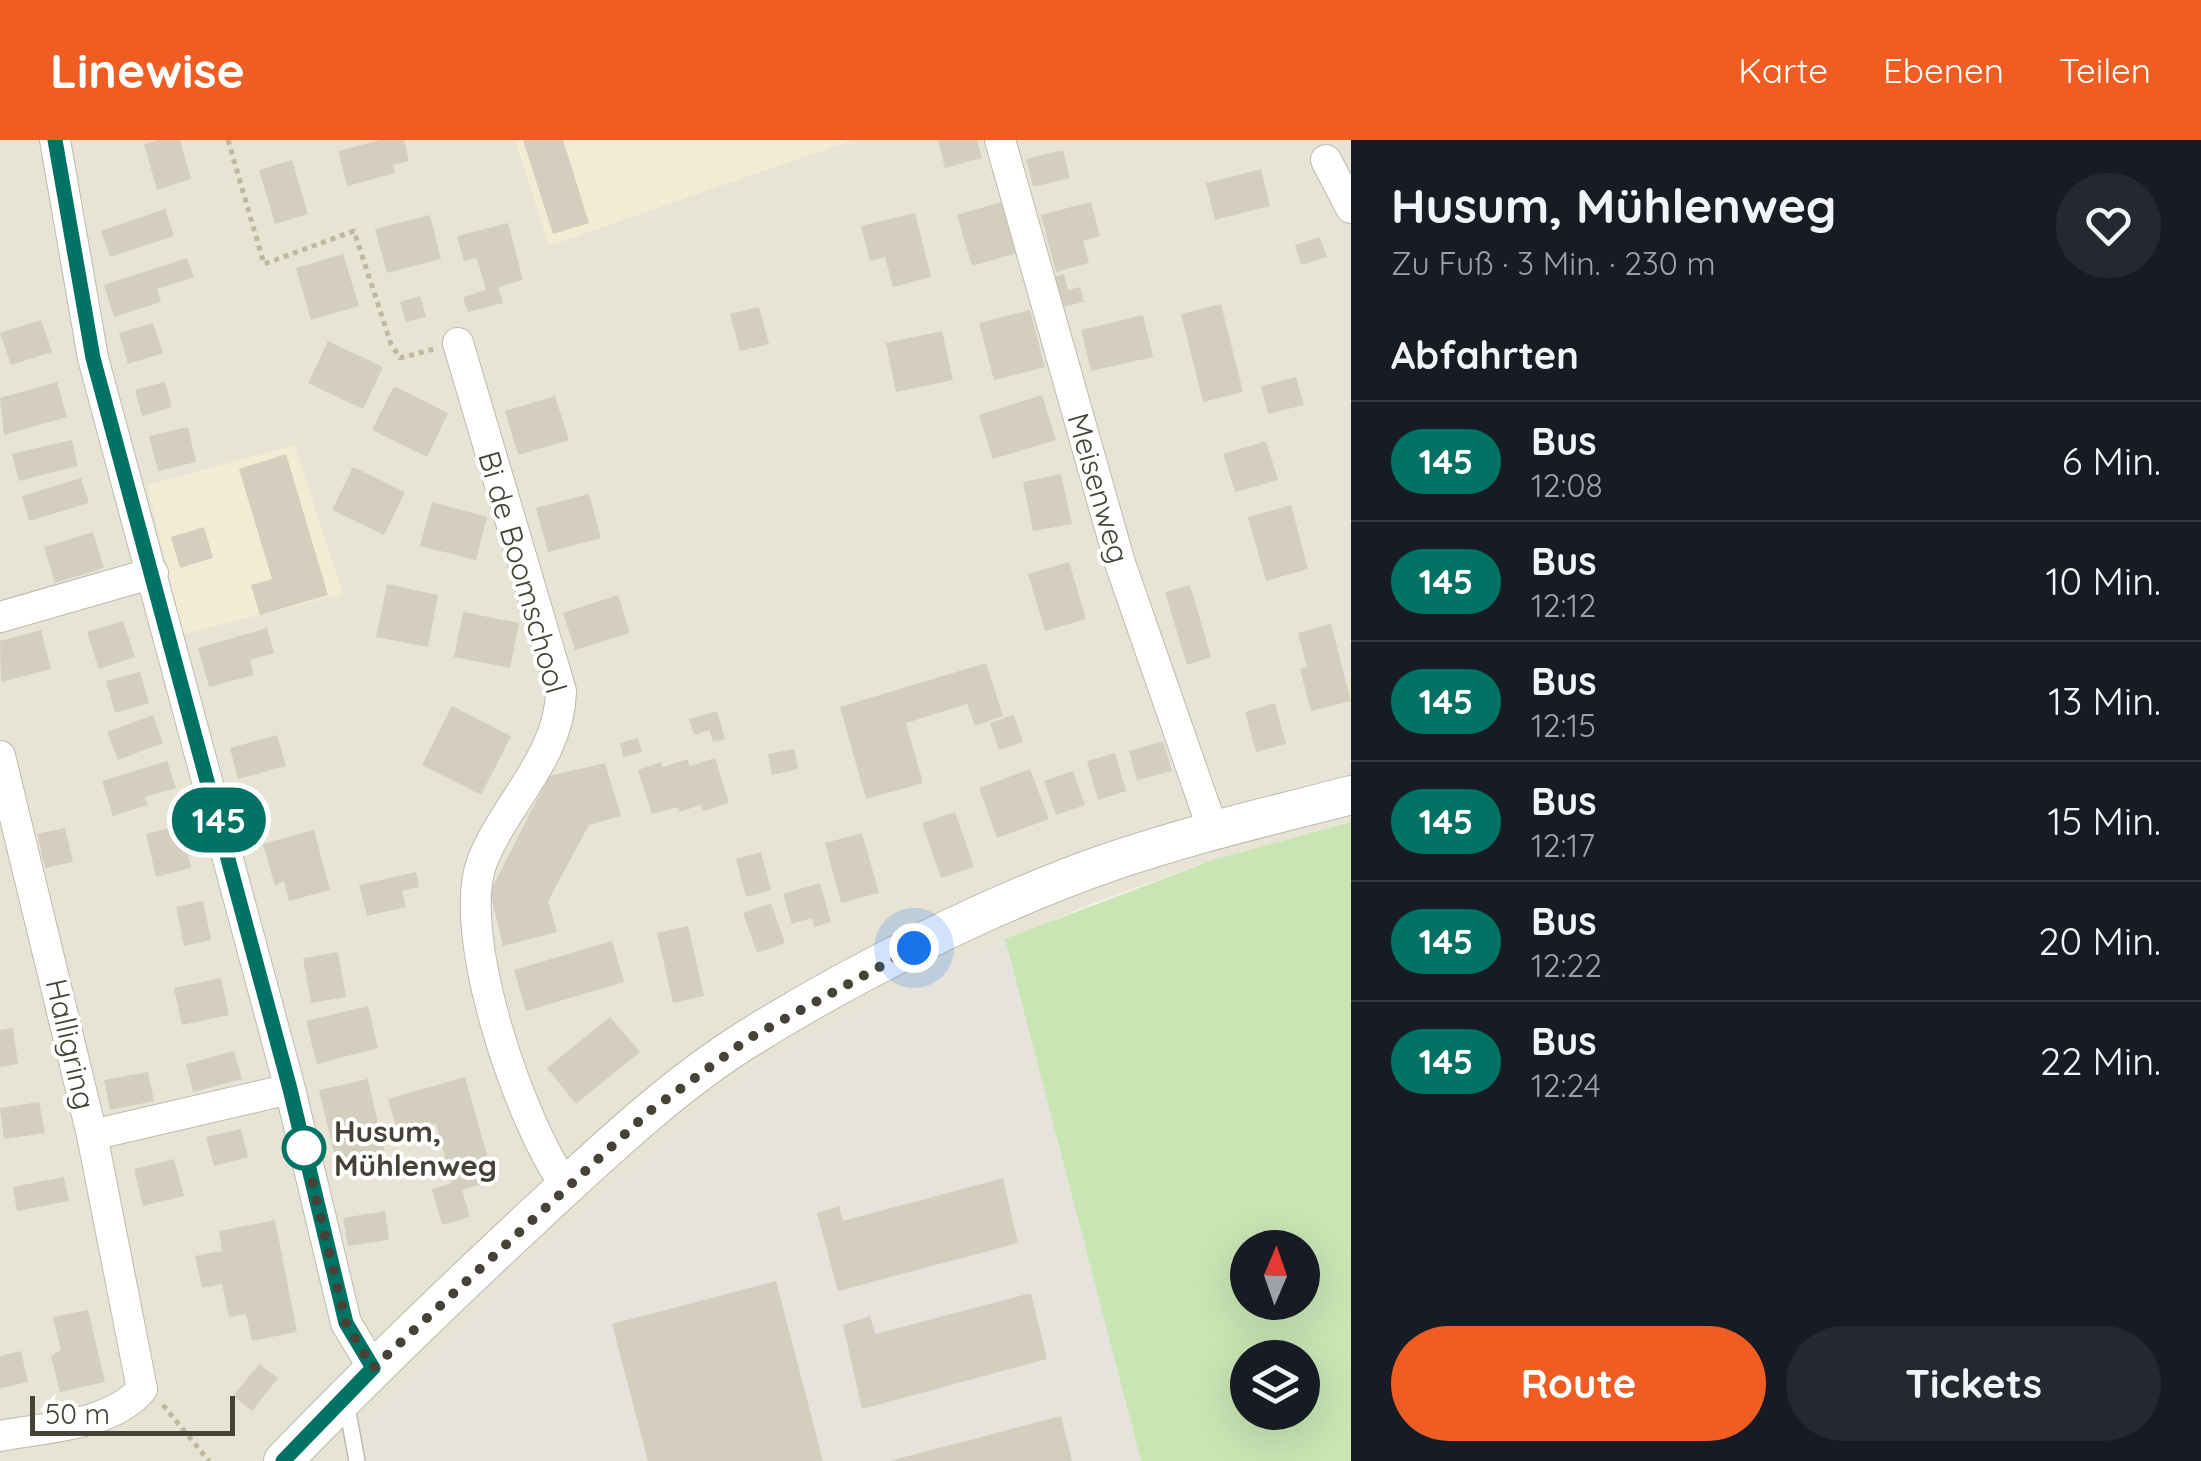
<!DOCTYPE html>
<html lang="de">
<meta charset="utf-8">
<style>
:root{--surface:#171b24;--page:#242831;--text:#f1f3f6;--muted:#9ea1a6;--line:#363941;--accent:#ef5d23}
body{margin:0;font-family:Quicksand,sans-serif;background:var(--page);color:var(--text);height:100vh;display:flex;flex-direction:column;font-size:38px;white-space:nowrap}
*{box-sizing:border-box;margin:0}
p{font-size:32px;color:var(--muted)}
.icon{flex:none;width:55px;height:55px;fill:none;stroke:currentColor;stroke-width:2;stroke-linecap:round;stroke-linejoin:round}
.map{position:relative;flex:1;overflow:hidden}
.details{display:flex;flex-direction:column;background:var(--surface);width:850px}
.details>*{flex:none}
.badge{padding:0 20px;border-radius:32px;font-size:35px;line-height:65px}
.needle{width:65px;rotate:2deg}
.buttons{position:absolute;left:1230px;top:1090px;display:grid;gap:20px}
.buttons a{display:grid;place-items:center;width:90px;height:90px;border-radius:50%;background:var(--surface);box-shadow:0 10px 40px #0002;font-size:50px}
.scale{position:absolute;left:30px;bottom:25px;width:205px;box-sizing:border-box;padding-left:10px;border:5px solid #464237;border-top:0;font-size:28px;line-height:35px;white-space:nowrap;color:#464237;-webkit-text-stroke:8px #fff;paint-order:stroke}
.you{position:absolute;width:50px;height:50px;margin:-25px;border:8px solid #fff;border-radius:50%;background:#1a73e8;box-shadow:0 0 0 15px #1a73e833}
.map>.badge{position:absolute;translate:-50% -50%;box-shadow:0 0 0 5px #fff}
h2{padding:0 40px;font-size:38px;line-height:90px}
.round{display:grid;place-items:center;flex:none;width:105px;height:105px;border-radius:52px;background:var(--page)}
.head{display:flex;align-items:center;justify-content:space-between;height:170px;padding:0 40px}
h1{font-size:48px;font-weight:700;line-height:75px}
.action{display:flex;gap:20px;margin-top:auto;padding:20px 40px}
.action a{flex:1;height:115px;border-radius:60px;background:var(--accent);color:#fff;font-size:40px;font-weight:700;line-height:115px;text-align:center}
.action a+a{background:var(--page);color:var(--text)}
ul{padding:0;list-style:none}
li{display:flex;align-items:center;gap:30px;height:120px;padding:0 40px;border-top:2px solid var(--line)}
li div{flex:1}
li b{display:block;font-size:38px}
li em{font-style:normal}
li .badge{min-width:110px;font-weight:700;text-align:center}
header{display:flex;align-items:center;gap:60px;box-sizing:border-box;height:140px;padding:0 50px;background:var(--accent);color:#fff}
header strong{font-size:48px}
nav{display:flex;gap:55px;margin-inline-start:auto;font-size:35px}
main{display:flex;flex:1;min-height:0}
.map>svg:first-child{display:block}
</style>
<header>
<strong>Linewise</strong>
<nav><a>Karte</a><a>Ebenen</a><a>Teilen</a></nav>
</header>
<main>
<div class="map">
<svg width="1351" height="1321" viewBox="0 0 1351 1321">
<rect width="100%" height="100%" fill="#f3f1e8"/>
<path fill="#e7e4d6" d="M0,0H515L549,105L852,0H1351V682L1213,720L1096,762L920,837L360,1287L368,1321H0Z"/>
<path fill="#f4ebd4" d="M515,0H852L549,106Z
M295,305L343,454L183,494L147,345Z"/>
<path fill="#e6e3dd" d="M1005,799L1141,1321H368L360,1287L550,1100L756,925L920,837Z"/>
<path fill="#c8e5b3" fill-rule="evenodd" d="M1351,682V1321H1141L1005,799L1213,720ZM1248,1108H1302V1162H1248ZM1248,1218H1302V1272H1248Z"/>
<path fill="#d4cebe" d="M158,0H180L191,39L157,50L144,4Z
M380,0H404L409,21L393,25L395,33L347,46L338,11Z
M523,0H563L589,83L553,94Z
M938,0H977L982,18L945,28Z
M1063,10L1070,38L1033,47L1026,19Z
M292,20L308,74L275,84L259,30Z
M1261,29L1270,66L1215,80L1206,43Z
M1001,62L1017,113L972,126L957,75Z
M1091,62L1100,96L1083,101L1089,123L1056,132L1041,75Z
M165,69L174,96L110,117L101,91Z
M915,73L931,137L893,147L885,117L870,121L861,86Z
M430,75L441,119L387,133L375,89Z
M508,83L523,140L498,147L503,163L468,172L463,157L486,150L477,118L464,121L457,96Z
M1320,97L1327,117L1301,125L1295,105Z
M343,114L359,166L311,180L296,128Z
M187,118L194,137L157,149L161,162L114,177L104,145Z
M1064,134L1068,150L1080,147L1084,162L1058,168L1051,138Z
M420,156L426,177L406,182L400,162Z
M1221,164L1243,252L1203,262L1181,174Z
M759,167L769,204L740,211L730,174Z
M1030,170L1045,227L994,240L979,183Z
M1143,175L1153,217L1091,231L1081,190Z
M41,180L52,212L11,225L0,193Z
M153,183L163,213L128,224L119,193Z
M942,191L953,240L896,252L886,203Z
M328,201L383,227L363,269L308,243Z
M1296,237L1304,265L1268,274L1261,246Z
M57,242L67,277L4,295L0,258Z
M165,242L172,267L142,276L135,250Z
M394,246L448,273L427,317L372,290Z
M1042,255L1056,300L993,319L979,275Z
M555,256L569,300L518,315L505,271Z
M188,287L196,322L158,331L149,296Z
M72,300L78,326L19,341L12,314Z
M1266,301L1278,340L1235,352L1223,314Z
M286,314L328,455L260,475L251,445L272,439L239,329Z
M353,327L405,352L384,395L332,370Z
M1061,334L1072,384L1033,391L1023,342Z
M81,338L89,363L29,381L22,356Z
M589,354L601,398L548,412L536,368Z
M432,362L487,377L476,420L420,406Z
M1291,365L1308,429L1266,441L1248,377Z
M204,387L213,418L180,428L171,397Z
M93,392L104,428L55,443L44,407Z
M1069,422L1086,479L1045,491L1028,434Z
M387,444L438,455L428,507L376,497Z
M1190,445L1211,517L1187,525L1165,452Z
M618,455L630,493L575,510L563,473Z
M463,472L519,483L510,528L454,517Z
M123,481L135,517L99,529L87,492Z
M1331,484L1351,561L1311,571L1300,529L1307,527L1298,493Z
M267,488L274,513L250,520L254,535L209,547L198,508Z
M41,490L51,529L1,542L0,501Z
M986,523L1003,576L975,586L967,564L906,583L923,643L866,659L840,567Z
M140,532L149,563L115,573L106,541Z
M1275,563L1286,604L1256,612L1245,572Z
M452,566L511,596L481,655L422,625Z
M717,571L725,599L713,602L709,590L694,595L689,579Z
M153,575L163,603L118,620L107,592Z
M1014,575L1023,602L999,610L990,583Z
M277,595L286,626L238,639L230,608Z
M638,598L642,612L623,617L620,603Z
M1163,601L1172,631L1137,640L1129,611Z
M794,609L798,629L772,635L768,614Z
M1115,613L1126,651L1098,660L1087,621Z
M715,618L729,663L703,671L701,665L679,672L677,667L652,674L638,630L661,622L663,627L687,619L690,626Z
M167,621L176,648L145,657L148,665L113,676L102,641Z
M605,623L621,676L589,685L548,761L557,792L503,806L490,752L549,636Z
M1030,629L1049,679L997,698L979,648Z
M1073,631L1085,665L1056,675L1044,641Z
M955,672L974,727L941,738L922,683Z
M181,685L191,728L156,737L146,694Z
M65,688L73,722L45,728L37,694Z
M314,690L330,750L289,761L284,741L275,746L263,704Z
M862,693L879,753L841,763L825,703Z
M761,712L771,750L746,757L736,719Z
M416,732L419,747L402,751L406,767L367,776L359,745Z
M820,743L831,782L814,787L812,778L792,784L783,754Z
M203,761L211,800L184,806L176,767Z
M771,763L785,803L757,813L743,773Z
M688,786L704,856L673,863L657,793Z
M612,801L624,842L526,871L514,830Z
M338,812L346,857L311,863L303,818Z
M221,838L229,875L182,885L174,848Z
M368,866L378,908L317,924L306,881Z
M610,877L640,912L576,964L547,928Z
M13,888L18,924L0,927V890Z
M234,911L242,939L193,952L186,924Z
M148,932L154,961L110,970L104,940Z
M465,937L494,1040L462,1050L470,1077L442,1085L432,1049L452,1043L436,984L398,994L388,959Z
M368,939L387,1023L339,1034L319,950Z
M39,962L45,993L4,999L0,968Z
M241,989L248,1017L214,1026L206,997Z
M174,1019L184,1056L143,1066L134,1029Z
M64,1037L69,1061L17,1071L13,1047Z
M1003,1038L1018,1103L838,1151L817,1073L839,1066L843,1081Z
M385,1071L389,1100L348,1106L343,1078Z
M275,1080L297,1192L252,1201L246,1174L229,1177L222,1144L202,1148L195,1116L222,1111L219,1091Z
M776,1141L823,1321H648L612,1184Z
M1031,1153L1047,1219L862,1269L843,1185L870,1176L875,1194Z
M88,1170L105,1242L60,1252L51,1216L61,1210L53,1177Z
M21,1211L28,1242L0,1248V1216Z
M259,1224L278,1238L252,1271L233,1256Z
M1061,1276L1072,1321H893V1320Z"/>
<g fill="none" stroke-linecap="round" stroke-linejoin="round">
<g stroke="#bebaab" stroke-width="18">
<path id="service" d="M346,1261L357,1321"/>
</g>
<g stroke="#bebaab" stroke-width="32">
<path id="minor" d="M55,0L93,218L290,949L346,1183L373,1228
M1000,0L1120,423L1213,690
M1326,20L1351,68
M458,203L561,551C560,617 505,663 482,722C455,794 521,985 566,1046
M0,477L153,433
M0,616L92,995L290,949
M0,1296C46,1287 111,1286 142,1249L92,995"/>
</g>
<g stroke="#bebaab" stroke-width="40">
<path id="tertiary" d="M283,1321C366,1235 451,1153 538,1072C604,1011 672,946 749,898C853,833 994,762 1110,722C1189,695 1270,676 1351,655"/>
</g>
<path stroke="#bfb89d" stroke-width="5" stroke-dasharray="5 5" stroke-linecap="butt" d="M228,0L264,124L354,91L391,204L400,218L434,209
M163,1265L209,1321"/>
<use href="#service" stroke="#fff" stroke-width="15"/>
<use href="#minor" stroke="#fff" stroke-width="30"/>
<use href="#tertiary" stroke="#fff" stroke-width="38"/>
</g>
<g fill="none" stroke-linecap="round" stroke-linejoin="round">
<g stroke="#fff" stroke-width="22">
<path id="line" d="M55,0L93,218L290,949L346,1183L373,1228L283,1321"/>
</g>
<use href="#line" stroke="#007364" stroke-width="15"/>
<path stroke="#464237" stroke-width="10" stroke-dasharray="0 18" d="M304,1008L346,1183L373,1228L650,971L748,899L914,808"/>
</g>
<circle fill="#fff" stroke="#007364" stroke-width="5" cx="304" cy="1008" r="20"/>
<g text-anchor="middle" dominant-baseline="central" stroke-width="8" stroke-linejoin="round" paint-order="stroke">
<g font-size="30" fill="#464237" stroke="#fff">
<text transform="translate(1099 348) rotate(74)">Meisenweg</text>
<text transform="translate(523 432) rotate(74)">Bi de Boomschool</text>
<text transform="translate(71 904) rotate(77)">Halligring</text>
</g>
<g font-size="30" font-weight="bold" fill="#464237" stroke="#fff" text-anchor="start">
<text x="334" y="991">Husum,<tspan x="334" dy="34">Mühlenweg</tspan></text>
</g>
</g>
</svg>
<div class="buttons">
<a><svg class="needle" viewBox="-14 -14 28 28"><path d="M0-13l5 13h-10z" fill="#e53935"/><path d="M0 13l5-13h-10z" fill="#9ea1a6"/></svg></a>
<a><svg class="icon" aria-label="layers" viewBox="0 0 24 24"><path d="M12 4l9 5-9 5-9-5zM3 14l9 5 9-5"/></svg></a>
</div>
<div class="scale">50 m</div>
<div class="you" style="left:914px;top:808px"></div>
<b class="badge" style="left:219px;top:680px;background:#007364;color:#fff">145</b>
</div>
<section class="details">
<div class="head"><div><h1>Husum, Mühlenweg</h1><p>Zu Fuß · 3 Min. · 230 m</p></div><a class="round"><svg class="icon" aria-label="heart" viewBox="0 0 24 24"><path d="M12 20l-8-8c-3-5 5-10 8-4 3-6 11-1 8 4z"/></svg></a></div>
<h2>Abfahrten</h2>
<ul>
<li><span class="badge" style="background:#007364;color:#fff">145</span><div><b>Bus</b><p>12:08</p></div><em>6 Min.</em></li>
<li><span class="badge" style="background:#007364;color:#fff">145</span><div><b>Bus</b><p>12:12</p></div><em>10 Min.</em></li>
<li><span class="badge" style="background:#007364;color:#fff">145</span><div><b>Bus</b><p>12:15</p></div><em>13 Min.</em></li>
<li><span class="badge" style="background:#007364;color:#fff">145</span><div><b>Bus</b><p>12:17</p></div><em>15 Min.</em></li>
<li><span class="badge" style="background:#007364;color:#fff">145</span><div><b>Bus</b><p>12:22</p></div><em>20 Min.</em></li>
<li><span class="badge" style="background:#007364;color:#fff">145</span><div><b>Bus</b><p>12:24</p></div><em>22 Min.</em></li>
</ul>
<div class="action"><a>Route</a><a>Tickets</a></div>
</section>
</main>
